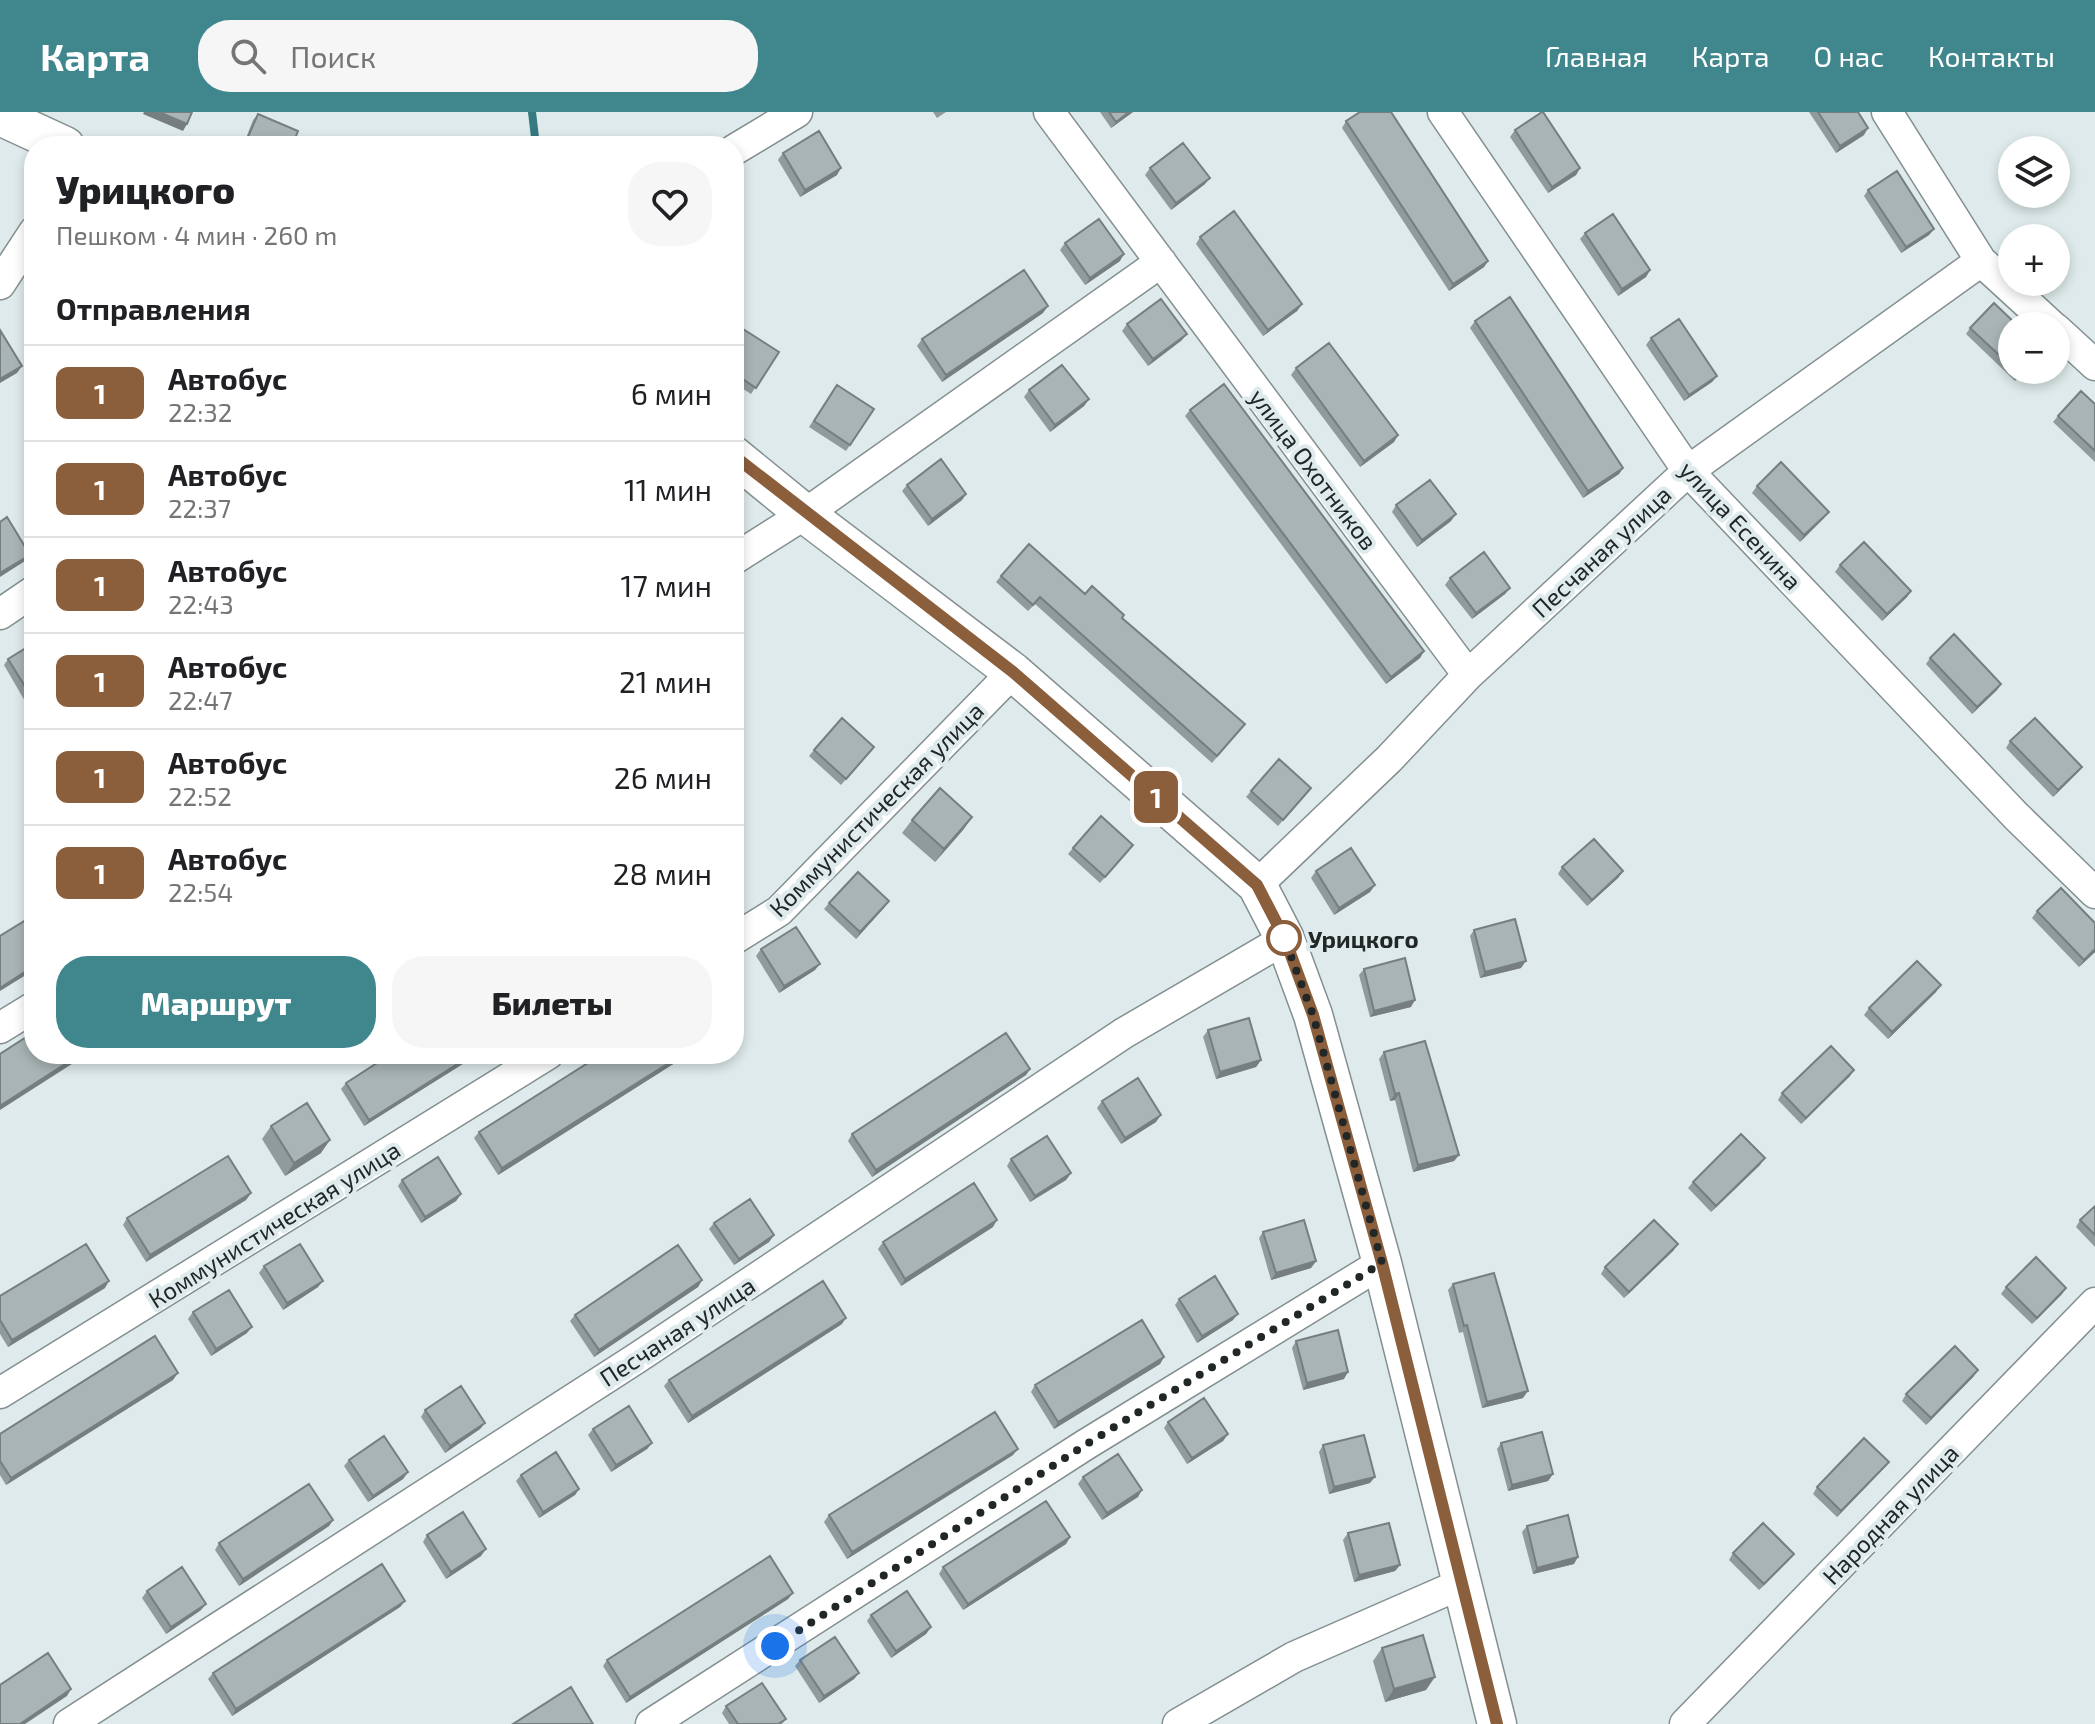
<!DOCTYPE html>
<html lang="ru">
<meta charset="utf-8">
<style>
:root{--surface:#fff;--page:#f6f6f6;--text:#202124;--muted:#757577;--line:#e0e0e0;--accent:#3f878d}
body{margin:0;font-family:"Exo 2",sans-serif;background:var(--page);color:var(--text);height:100vh;display:flex;flex-direction:column;font-size:30px;white-space:nowrap}
*{box-sizing:border-box;margin:0}
p{font-size:26px;color:var(--muted)}
.icon{flex:none;width:44px;height:44px;fill:none;stroke:currentColor;stroke-width:2;stroke-linecap:round;stroke-linejoin:round}
.map{position:relative;flex:1;overflow:hidden}
.details{position:absolute;left:24px;top:24px;width:720px;height:928px;display:flex;flex-direction:column;background:var(--surface);border-radius:32px;box-shadow:0 4px 12px #0003}
.details>*{flex:none}
.badge{padding:0 16px;border-radius:12px;font-size:28px;line-height:52px}
.controls{position:absolute;left:1998px;top:24px;display:grid;gap:16px}
.controls a{display:grid;place-items:center;width:72px;height:72px;border-radius:50%;background:var(--surface);box-shadow:0 4px 12px #0003;font-size:40px}
.you{position:absolute;width:40px;height:40px;margin:-20px;border:6px solid #fff;border-radius:50%;background:#1a73e8;box-shadow:0 0 0 12px #1a73e833}
.map>.badge{position:absolute;translate:-50% -50%;box-shadow:0 0 0 4px #fff}
h2{padding:0 32px;font-size:30px;line-height:72px}
.round{display:grid;place-items:center;flex:none;width:84px;height:84px;border-radius:32px;background:var(--page)}
.summary{display:flex;align-items:center;justify-content:space-between;height:136px;padding:0 32px}
h1{font-size:38px;font-weight:800;line-height:60px}
.action{display:flex;gap:16px;margin-top:auto;padding:16px 32px}
.action a{flex:1;height:92px;border-radius:32px;background:var(--accent);color:#fff;font-size:32px;font-weight:800;line-height:92px;text-align:center}
.action a+a{background:var(--page);color:var(--text)}
ul{padding:0;list-style:none}
li{display:flex;align-items:center;gap:24px;height:96px;padding:0 32px;border-top:2px solid var(--line)}
li div{flex:1}
li b{display:block;font-size:30px}
li em{font-style:normal}
li .badge{min-width:88px;font-weight:700;text-align:center}
header{display:flex;align-items:center;gap:48px;box-sizing:border-box;height:112px;padding:0 40px;background:var(--accent);color:#fff}
header strong{font-size:38px}
nav{display:flex;gap:44px;margin-inline-start:auto;font-size:28px}
.search{width:560px;height:72px;background:var(--page);display:flex;align-items:center;gap:20px;box-sizing:border-box;padding:0 28px;border-radius:32px;color:var(--muted);font-size:30px}
.map>svg:first-child{display:block}
</style>
<header>
<strong>Карта</strong>
<div class="search"><svg class="icon" aria-label="search" viewBox="0 0 24 24"><circle cx="10" cy="10" r="6"/><path d="M15 15l6 6"/></svg>Поиск</div>
<nav><a>Главная</a><a>Карта</a><a>О нас</a><a>Контакты</a></nav>
</header>
<div class="map">
<svg width="2095" height="1612" viewBox="0 0 2095 1612">
<rect width="100%" height="100%" fill="#deeaeb"/>
<g fill="none" stroke-linecap="round" stroke-linejoin="round">
<path stroke="#347a80" stroke-width="8" d="M532,0L536,34"/>
<g stroke="#848f90" stroke-width="33">
<path id="minor" d="M1049,0L1468,563
M1443,0L1688,359L2016,704L2095,781
M1887,0L1981,149L2052,214
M734,38L797,0
M0,172L34,120
M2056,217L2095,253
M734,447L805,402L1161,150
M0,502L34,479
M1257,773L1389,647L1468,563L1688,359L1981,149
M734,827L779,799L1013,560
M0,916L34,895
M0,1281L548,942
M69,1612L637,1246L1124,921L1285,827
M651,1612L1085,1333L1382,1151
M1178,1612L1294,1545L1461,1472
M1685,1612L2095,1191"/>
</g>
<g stroke="#848f90" stroke-width="41">
<path id="tertiary" d="M0,4L65,34
M734,344L805,402L1013,560L1257,773L1285,827L1313,903L1382,1151L1497,1612"/>
</g>
<use href="#minor" stroke="#fff" stroke-width="30"/>
<use href="#tertiary" stroke="#fff" stroke-width="38"/>
</g>
<path fill="#909b9c" d="M933,0H946L937,6Z
M1100,0H1133L1111,16Z
M1809,0H1858L1864,23L1836,41Z
M258,2L292,34H243L253,8Z
M1346,9L1488,149L1484,155L1449,179L1342,16Z
M1515,18L1580,56L1576,63L1548,81L1510,25Z
M783,41L837,63L800,85L778,48Z
M1150,56L1205,72L1171,98L1145,63Z
M1868,78L1934,117L1929,123L1901,141L1864,84Z
M1585,121L1650,158L1646,165L1618,184L1580,127Z
M1200,125L1302,192L1297,199L1263,224L1196,132Z
M1065,131L1120,149L1085,173L1060,138Z
M1043,201L942,270L917,234L922,227Z
M1475,209L1623,356L1619,362L1583,386L1470,216Z
M1127,212L1182,228L1148,254L1122,219Z
M2012,214V258H2026L2015,269L1966,222L1970,216Z
M1651,226L1717,264L1712,270L1684,289L1646,233Z
M734,229L779,240L751,282L734,271Z
M1296,256L1398,323L1394,330L1360,355L1291,263Z
M837,273L874,297L846,339L809,315Z
M1029,278L1089,287L1084,294L1050,320L1024,285Z
M2095,292V350L2053,310L2058,304Z
M1190,298L1424,539L1420,546L1386,572L1185,304Z
M907,373L966,382L962,388L928,414L902,379Z
M1757,374L1824,406L1800,430L1752,381Z
M1396,393L1451,409L1417,435L1392,400Z
M1840,453L1911,479L1907,485L1882,509L1835,460Z
M1001,464L1085,482L1122,506L1245,612L1212,651L1035,492L1028,499L996,470Z
M1450,466L1510,476L1505,482L1472,507L1445,473Z
M34,531V586L26,591L4,553L8,547Z
M1930,546L2001,572L1997,578L1972,602L1926,552Z
M2010,629L2082,655L2077,661L2053,685L2006,636Z
M874,635L841,673L809,644L814,638Z
M1311,676L1278,714L1246,685L1251,679Z
M972,705L963,718L935,750L902,721L912,708Z
M1133,733L1100,771L1068,742L1073,736Z
M1562,755L1623,759L1618,766L1587,794L1558,762Z
M1316,759L1375,773L1370,780L1334,803L1311,766Z
M889,789L856,827L824,797L829,791Z
M2037,799L2095,811V840L2079,855L2032,806Z
M1474,818L1521,856L1480,866L1470,824Z
M761,837L815,858L779,881L756,844Z
M1364,857L1411,895L1370,905L1359,863Z
M1936,880L1888,927L1864,903L1869,896Z
M1208,918L1261,948L1256,955L1216,967L1203,925Z
M1384,940L1459,1043L1454,1049L1413,1060L1395,988L1390,989L1379,947Z
M474,942L469,948L364,1014L341,977L346,971Z
M602,942H689L498,1063L474,1026L479,1020Z
M1030,957L1026,963L872,1065L848,1029L852,1022Z
M1850,964L1801,1012L1778,988L1782,981Z
M1102,989L1156,1010L1121,1032L1097,996Z
M271,1014L321,1041L285,1064L262,1027Z
M1011,1047L1071,1061L1066,1068L1030,1090L1007,1054Z
M1760,1053L1711,1100L1688,1076L1693,1070Z
M402,1068L461,1082L456,1089L421,1111L398,1074Z
M251,1081L246,1088L146,1150L123,1113L127,1106Z
M2095,1094V1135L2076,1115L2080,1108Z
M714,1111L774,1123L769,1130L734,1153L709,1117Z
M993,1115L901,1174L878,1137L883,1130Z
M1263,1120L1316,1149L1311,1156L1271,1168L1259,1126Z
M1678,1132L1673,1139L1624,1186L1601,1162L1605,1155Z
M264,1154L318,1175L283,1198L259,1161Z
M702,1168L698,1175L594,1245L570,1209L575,1203Z
M1453,1172L1523,1286L1482,1296L1463,1220L1459,1221L1448,1178Z
M2006,1175L2062,1182L2032,1212L2001,1182Z
M105,1176L8,1235L0,1222V1184Z
M1179,1187L1233,1208L1197,1231L1175,1193Z
M193,1200L247,1221L211,1244L188,1207Z
M842,1212L688,1311L664,1274L669,1268Z
M1296,1229L1344,1267L1303,1278L1292,1236Z
M1164,1245L1160,1252L1054,1317L1031,1280L1035,1273Z
M1974,1264L1926,1313L1902,1289L1906,1282Z
M173,1268L6,1373L0,1363V1322Z
M425,1298L485,1311L480,1317L445,1341L421,1305Z
M1168,1310L1228,1322L1223,1329L1187,1352L1164,1316Z
M593,1317L652,1331L647,1337L611,1360L588,1323Z
M1501,1331L1553,1362L1548,1369L1508,1379L1497,1337Z
M1323,1333L1370,1371L1329,1382L1319,1340Z
M1013,1343L847,1447L824,1410L829,1403Z
M349,1348L408,1360L403,1367L368,1390L344,1354Z
M1884,1356L1837,1405L1813,1382L1817,1375Z
M521,1363L579,1377L575,1383L539,1406L516,1369Z
M1083,1365L1138,1385L1102,1408L1078,1372Z
M333,1408L329,1414L239,1474L215,1438L219,1431Z
M1527,1414L1574,1452L1533,1462L1522,1420Z
M1348,1421L1400,1453L1395,1459L1354,1470L1343,1428Z
M427,1423L481,1444L446,1467L423,1430Z
M1070,1425L1066,1432L963,1498L939,1462L943,1455Z
M1733,1441L1794,1442L1789,1448L1759,1478L1729,1448Z
M147,1479L201,1498L166,1522L142,1486Z
M793,1481L788,1487L626,1591L603,1554L607,1548Z
M405,1489L400,1495L232,1604L208,1567L213,1561Z
M871,1503L931,1515L926,1522L891,1546L867,1509Z
M1382,1536L1426,1578L1385,1590L1373,1549Z
M800,1548L859,1561L854,1567L819,1591L795,1554Z
M726,1594L786,1607L782,1612H729L722,1601Z"/>
<path fill="#767e7f" d="M144,0H159L187,12L183,19L143,2Z
M1129,0H1133L1111,16L1116,10Z
M1868,16L1864,23L1836,41L1840,34Z
M841,56L837,63L800,85L805,78Z
M1580,56L1576,63L1548,81L1552,75Z
M1210,66L1205,72L1171,98L1176,91Z
M1934,117L1929,123L1901,141L1906,135Z
M1124,142L1120,149L1085,173L1090,166Z
M1488,149L1484,155L1449,179L1453,172Z
M1650,158L1646,165L1618,184L1622,177Z
M1302,192L1297,199L1263,224L1268,218Z
M1048,194L1043,201L942,270L946,263Z
M1187,222L1182,228L1148,254L1153,247Z
M22,254L17,261L0,271V267Z
M1717,264L1712,270L1684,289L1689,283Z
M1089,287L1084,294L1050,320L1055,313Z
M1398,323L1394,330L1360,355L1364,349Z
M1623,356L1619,362L1583,386L1588,379Z
M966,382L962,388L928,414L932,407Z
M1829,400L1824,406L1800,430L1804,423Z
M1456,402L1451,409L1417,435L1422,428Z
M30,443L25,449L0,465V461Z
M1510,476L1505,482L1472,507L1476,501Z
M1911,479L1907,485L1882,509L1887,502Z
M1424,539L1420,546L1386,572L1391,565Z
M2001,572L1997,578L1972,602L1977,595Z
M2082,655L2077,661L2053,685L2058,678Z
M972,705L963,718L935,750L944,737Z
M1623,759L1618,766L1587,794L1592,788Z
M1375,773L1370,780L1334,803L1339,796Z
M889,789L884,796L856,827L860,820Z
M2095,837V840L2079,855L2084,848Z
M1526,849L1521,856L1480,866L1485,860Z
M820,852L815,858L779,881L784,874Z
M34,854V858L0,879V876Z
M1941,873L1936,880L1888,927L1892,920Z
M1415,888L1411,895L1370,905L1374,899Z
M474,942L469,948L364,1014L369,1008Z
M683,942H689L498,1063L502,1056Z
M79,943L75,950L0,998V994Z
M1261,948L1256,955L1216,967L1220,960Z
M1030,957L1026,963L872,1065L876,1058Z
M1854,958L1850,964L1801,1012L1806,1006Z
M1399,981L1395,988L1390,989L1395,982Z
M1161,1003L1156,1010L1121,1032L1125,1026Z
M330,1028L321,1041L285,1064L294,1051Z
M1459,1043L1454,1049L1413,1060L1418,1053Z
M1765,1046L1760,1053L1711,1100L1716,1094Z
M1071,1061L1066,1068L1030,1090L1035,1084Z
M251,1081L246,1088L146,1150L150,1143Z
M461,1082L456,1089L421,1111L425,1105Z
M997,1108L993,1115L901,1174L905,1167Z
M774,1123L769,1130L734,1153L739,1147Z
M1678,1132L1673,1139L1624,1186L1629,1180Z
M1316,1149L1311,1156L1271,1168L1276,1161Z
M702,1168L698,1175L594,1245L599,1238Z
M109,1169L105,1176L8,1235L12,1228Z
M323,1169L318,1175L283,1198L287,1191Z
M2066,1176L2062,1182L2032,1212L2037,1206Z
M1238,1202L1233,1208L1197,1231L1202,1224Z
M846,1206L842,1212L688,1311L692,1304Z
M252,1215L247,1221L211,1244L216,1237Z
M1164,1245L1160,1252L1054,1317L1058,1310Z
M1978,1258L1974,1264L1926,1313L1931,1306Z
M1348,1260L1344,1267L1303,1278L1307,1271Z
M178,1261L173,1268L6,1373L11,1366Z
M1528,1279L1523,1286L1482,1296L1487,1290Z
M485,1311L480,1317L445,1341L450,1334Z
M1228,1322L1223,1329L1187,1352L1192,1346Z
M652,1331L647,1337L611,1360L616,1353Z
M1018,1337L1013,1343L847,1447L852,1440Z
M1889,1350L1884,1356L1837,1405L1841,1399Z
M408,1360L403,1367L368,1390L373,1384Z
M1553,1362L1548,1369L1508,1379L1512,1373Z
M1375,1365L1370,1371L1329,1382L1334,1375Z
M579,1377L575,1383L539,1406L543,1400Z
M1142,1378L1138,1385L1102,1408L1107,1401Z
M333,1408L329,1414L239,1474L243,1467Z
M1070,1425L1066,1432L963,1498L968,1492Z
M486,1437L481,1444L446,1467L451,1460Z
M1794,1442L1789,1448L1759,1478L1764,1472Z
M1578,1445L1574,1452L1533,1462L1537,1456Z
M1400,1453L1395,1459L1354,1470L1359,1463Z
M793,1481L788,1487L626,1591L630,1585Z
M405,1489L400,1495L232,1604L236,1597Z
M206,1492L201,1498L166,1522L171,1515Z
M931,1515L926,1522L891,1546L896,1539Z
M859,1561L854,1567L819,1591L824,1584Z
M1435,1565L1426,1578L1385,1590L1394,1577Z
M71,1577L67,1584L25,1612H20Z"/>
<path fill="#a8b4b5" stroke="#767e7f" stroke-width="2" d="M159,0H192L187,12Z
M1109,0H1129L1116,10Z
M1360,0H1391L1488,149L1453,172L1346,9Z
M1542,0H1543L1580,56L1552,75L1515,18Z
M1818,0H1858L1868,16L1840,34Z
M258,2L298,19L292,34H244Z
M819,19L841,56L805,78L783,41Z
M1183,31L1210,66L1176,91L1150,56Z
M1897,59L1934,117L1906,135L1868,78Z
M1234,99L1302,192L1268,218L1200,125Z
M1613,102L1650,158L1622,177L1585,121Z
M1099,107L1124,142L1090,166L1065,131Z
M1024,158L1048,194L946,263L922,227Z
M1510,185L1623,356L1588,379L1475,209Z
M1161,187L1187,222L1153,247L1127,212Z
M1994,191L2018,214H2012V255L1970,216Z
M1679,207L1717,264L1689,283L1651,226Z
M743,217L779,240L756,276L734,261V230Z
M0,218L22,254L0,267Z
M1329,231L1398,323L1364,349L1296,256Z
M1062,253L1089,287L1055,313L1029,278Z
M2015,258H2024L2020,263Z
M1224,272L1424,539L1391,565L1190,298Z
M837,273L874,297L850,333L814,309Z
M2081,279L2095,292V339L2058,304Z
M941,347L966,382L932,407L907,373Z
M1781,350L1829,400L1804,423L1757,374Z
M1430,368L1456,402L1422,428L1396,393Z
M7,405L30,443L0,461V410Z
M1864,430L1911,479L1887,502L1840,453Z
M1029,432L1085,482L1092,474L1124,503L1122,506L1245,612L1217,644L1040,485L1033,493L1001,464Z
M1484,440L1510,476L1476,501L1450,466Z
M1954,522L2001,572L1977,595L1930,546Z
M34,531V582L31,584L8,547Z
M842,606L874,635L846,667L814,638Z
M2035,606L2082,655L2058,678L2010,629Z
M1279,647L1311,676L1283,708L1251,679Z
M940,676L972,705L944,737L912,708Z
M1101,704L1133,733L1105,765L1073,736Z
M1594,727L1623,759L1592,788L1562,755Z
M1351,736L1375,773L1339,796L1316,759Z
M858,760L889,789L860,820L829,791Z
M2061,776L2095,811V837L2084,848L2037,799Z
M34,803V854L0,876V824Z
M1515,807L1526,849L1485,860L1474,818Z
M796,815L820,852L784,874L761,837Z
M1405,846L1415,888L1374,899L1364,857Z
M1917,849L1941,873L1892,920L1869,896Z
M734,898L739,907L734,910Z
M1249,906L1261,948L1220,960L1208,918Z
M34,920V942H78L79,943L0,994V942Z
M1006,921L1030,957L876,1058L852,1022Z
M1425,929L1459,1043L1418,1053L1399,981L1395,982L1384,940Z
M1831,934L1854,958L1806,1006L1782,981Z
M391,942H473L369,1008L346,971Z
M602,942H683L502,1056L479,1020Z
M1138,966L1161,1003L1125,1026L1102,989Z
M307,991L330,1028L294,1051L271,1014Z
M1741,1022L1765,1046L1716,1094L1693,1070Z
M1047,1024L1071,1061L1035,1084L1011,1047Z
M228,1044L251,1081L150,1143L127,1106Z
M438,1045L461,1082L425,1105L402,1068Z
M974,1071L997,1108L905,1167L883,1130Z
M750,1087L774,1123L739,1147L714,1111Z
M2095,1094V1123L2080,1108Z
M1304,1108L1316,1149L1276,1161L1263,1120Z
M1654,1108L1678,1132L1629,1180L1605,1155Z
M86,1132L109,1169L12,1228L0,1208V1184Z
M300,1132L323,1169L287,1191L264,1154Z
M678,1133L702,1168L599,1238L575,1203Z
M2036,1145L2066,1176L2037,1206L2006,1175Z
M1494,1161L1528,1279L1487,1290L1467,1213L1464,1214L1453,1172Z
M1215,1164L1238,1202L1202,1224L1179,1187Z
M823,1169L846,1206L692,1304L669,1268Z
M229,1178L252,1215L216,1237L193,1200Z
M1142,1208L1164,1245L1058,1310L1035,1273Z
M1338,1218L1348,1260L1307,1271L1296,1229Z
M155,1224L178,1261L11,1366L0,1349V1322Z
M1955,1234L1978,1258L1931,1306L1906,1282Z
M461,1274L485,1311L450,1334L425,1298Z
M1204,1286L1228,1322L1192,1346L1168,1310Z
M629,1294L652,1331L616,1353L593,1317Z
M995,1300L1018,1337L852,1440L829,1403Z
M1542,1320L1553,1362L1512,1373L1501,1331Z
M1364,1323L1375,1365L1334,1375L1323,1333Z
M384,1324L408,1360L373,1384L349,1348Z
M1864,1326L1889,1350L1841,1399L1817,1375Z
M556,1340L579,1377L543,1400L521,1363Z
M1118,1342L1142,1378L1107,1401L1083,1365Z
M309,1372L333,1408L243,1467L219,1431Z
M1046,1389L1070,1425L968,1492L943,1455Z
M463,1400L486,1437L451,1460L427,1423Z
M1568,1403L1578,1445L1537,1456L1527,1414Z
M1389,1411L1400,1453L1359,1463L1348,1421Z
M1763,1411L1794,1442L1764,1472L1733,1441Z
M770,1444L793,1481L630,1585L607,1548Z
M382,1452L405,1489L236,1597L213,1561Z
M182,1455L206,1492L171,1515L147,1479Z
M907,1479L931,1515L896,1539L871,1503Z
M1423,1523L1435,1565L1394,1577L1382,1536Z
M835,1525L859,1561L824,1584L800,1548Z
M48,1541L71,1577L20,1612H0V1573Z
M762,1571L786,1607L778,1612H738L726,1594Z
M571,1575L593,1612H513Z"/>
<g fill="none" stroke-linecap="round" stroke-linejoin="round">
<g stroke="#fff" stroke-width="18">
<path id="line" d="M734,344L1013,560L1257,773L1285,827L1313,903L1382,1151L1497,1612"/>
</g>
<use href="#line" stroke="#8b5e3c" stroke-width="12"/>
<path stroke="#212626" stroke-width="8" stroke-dasharray="0 14.4" d="M775,1534L1085,1333L1382,1151L1313,903L1284,826"/>
</g>
<circle fill="#fff" stroke="#8b5e3c" stroke-width="4" cx="1284" cy="826" r="16"/>
<g text-anchor="middle" dominant-baseline="central" stroke-width="8" stroke-linejoin="round" paint-order="stroke">
<g font-size="24" fill="#212626" stroke="#deeaeb">
<text transform="translate(1314 357) rotate(53)">улица Охотников</text>
<text transform="translate(1741 413) rotate(47)">улица Есенина</text>
<text transform="translate(1601 439) rotate(-43)">Песчаная улица</text>
<text transform="translate(876 697) rotate(-45)">Коммунистическая улица</text>
<text transform="translate(274 1112) rotate(-32)">Коммунистическая улица</text>
<text transform="translate(677 1219) rotate(-33)">Песчаная улица</text>
<text transform="translate(1890 1402) rotate(-46)">Народная улица</text>
</g>
<g font-size="24" font-weight="bold" fill="#212626" stroke="#deeaeb" text-anchor="start">
<text x="1308" y="826">Урицкого</text>
</g>
</g>
</svg>
<div class="controls">
<a><svg class="icon" aria-label="layers" viewBox="0 0 24 24"><path d="M12 4l9 5-9 5-9-5zM3 14l9 5 9-5"/></svg></a>
<a>+</a>
<a>−</a>
</div>
<div class="you" style="left:775px;top:1534px"></div>
<b class="badge" style="left:1156px;top:685px;background:#8b5e3c;color:#fff">1</b>
<section class="details">
<div class="summary"><div><h1>Урицкого</h1><p>Пешком · 4 мин · 260 m</p></div><a class="round"><svg class="icon" aria-label="heart" viewBox="0 0 24 24"><path d="M12 20l-8-8c-3-5 5-10 8-4 3-6 11-1 8 4z"/></svg></a></div>
<h2>Отправления</h2>
<ul>
<li><span class="badge" style="background:#8b5e3c;color:#fff">1</span><div><b>Автобус</b><p>22:32</p></div><em>6 мин</em></li>
<li><span class="badge" style="background:#8b5e3c;color:#fff">1</span><div><b>Автобус</b><p>22:37</p></div><em>11 мин</em></li>
<li><span class="badge" style="background:#8b5e3c;color:#fff">1</span><div><b>Автобус</b><p>22:43</p></div><em>17 мин</em></li>
<li><span class="badge" style="background:#8b5e3c;color:#fff">1</span><div><b>Автобус</b><p>22:47</p></div><em>21 мин</em></li>
<li><span class="badge" style="background:#8b5e3c;color:#fff">1</span><div><b>Автобус</b><p>22:52</p></div><em>26 мин</em></li>
<li><span class="badge" style="background:#8b5e3c;color:#fff">1</span><div><b>Автобус</b><p>22:54</p></div><em>28 мин</em></li>
</ul>
<div class="action"><a>Маршрут</a><a>Билеты</a></div>
</section>
</div>
